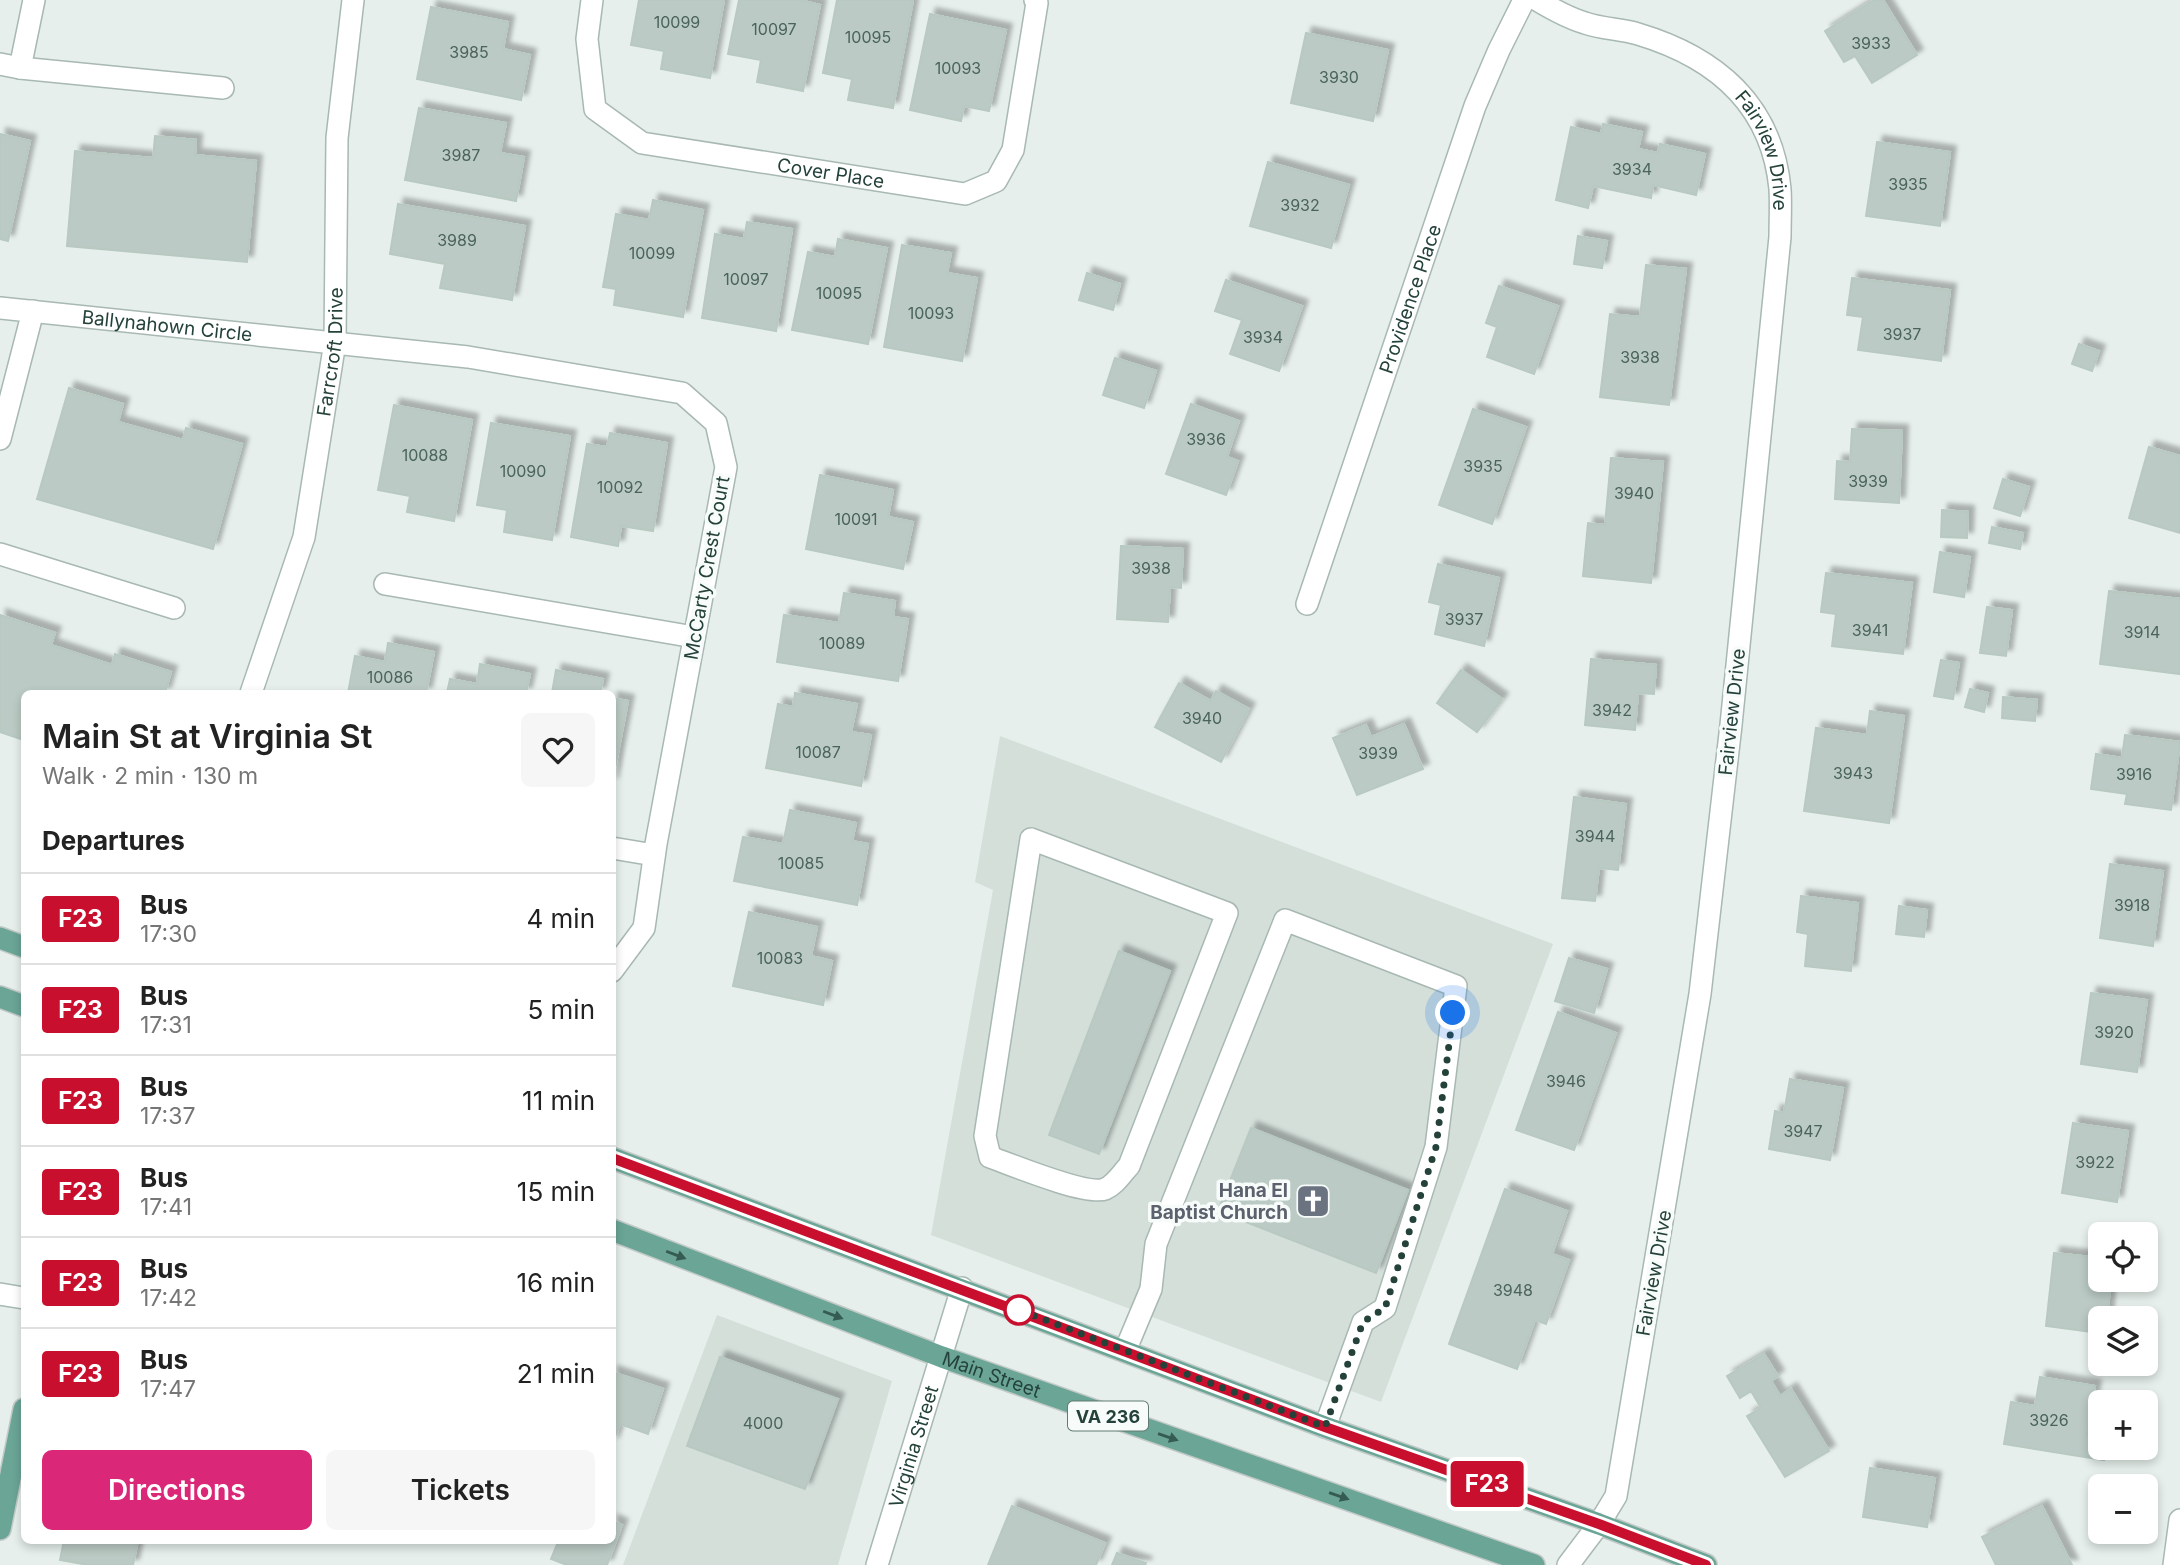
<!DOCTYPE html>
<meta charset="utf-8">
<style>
:root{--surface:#fff;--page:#f6f6f6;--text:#222;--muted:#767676;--line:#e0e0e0;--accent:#db2777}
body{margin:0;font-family:Inter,sans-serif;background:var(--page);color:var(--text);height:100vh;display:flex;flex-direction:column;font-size:26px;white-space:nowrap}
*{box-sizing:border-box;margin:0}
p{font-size:23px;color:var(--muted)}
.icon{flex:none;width:38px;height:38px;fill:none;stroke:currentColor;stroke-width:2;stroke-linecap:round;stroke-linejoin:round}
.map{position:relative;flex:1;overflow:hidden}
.side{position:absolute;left:21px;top:690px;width:595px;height:854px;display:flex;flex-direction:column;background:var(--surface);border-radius:10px;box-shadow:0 4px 10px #0003}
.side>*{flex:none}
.badge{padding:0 14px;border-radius:5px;font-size:24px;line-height:46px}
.tools{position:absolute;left:2088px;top:1222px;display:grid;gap:14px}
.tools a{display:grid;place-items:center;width:70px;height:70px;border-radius:10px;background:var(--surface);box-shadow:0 4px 10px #0003;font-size:35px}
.you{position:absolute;width:35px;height:35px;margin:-18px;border:5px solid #fff;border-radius:50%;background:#1a73e8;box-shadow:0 0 0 10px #1a73e833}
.map>.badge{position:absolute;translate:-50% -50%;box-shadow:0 0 0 4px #fff}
h2{padding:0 21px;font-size:26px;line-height:63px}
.round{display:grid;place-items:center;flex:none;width:74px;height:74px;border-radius:10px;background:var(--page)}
.summary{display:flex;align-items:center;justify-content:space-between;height:119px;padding:0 21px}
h1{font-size:33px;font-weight:600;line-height:52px}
.primary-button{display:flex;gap:14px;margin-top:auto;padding:14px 21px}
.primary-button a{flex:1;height:80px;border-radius:10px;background:var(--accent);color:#fff;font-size:28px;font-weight:600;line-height:80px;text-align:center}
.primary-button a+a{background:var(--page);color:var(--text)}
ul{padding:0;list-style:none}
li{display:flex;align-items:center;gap:21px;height:91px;padding:0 21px;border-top:2px solid var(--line)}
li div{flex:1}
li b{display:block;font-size:26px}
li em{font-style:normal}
li .badge{min-width:77px;font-weight:700;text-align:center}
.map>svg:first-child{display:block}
</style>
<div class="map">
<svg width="2180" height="1565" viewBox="0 0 2180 1565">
<defs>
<filter id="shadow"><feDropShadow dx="6" dy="-6" stdDeviation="2" flood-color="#0004"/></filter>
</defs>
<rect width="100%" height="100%" fill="#e6efeb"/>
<path fill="#d4dfda" d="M1000,736L1553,944L1381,1402L931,1235L993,890L975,882Z
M717,1315L892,1381L838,1565H623Z"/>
<path fill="#bbcac4" stroke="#b8c9c2" stroke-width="2" filter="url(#shadow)" d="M639,0H724L710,78L661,69L664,51L631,45Z
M739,0H800L820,5L803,91L757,82L761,60L728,54Z
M837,0H913L893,108L848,100L852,79L823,73Z
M1874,0H1883L1917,55L1872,83L1855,56L1844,62L1825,31Z
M431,7L508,22L503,49L530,55L521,100L417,79Z
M930,14L1006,30L989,111L964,106L961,121L910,110Z
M1306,33L1388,50L1373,121L1291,103Z
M419,108L506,123L500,153L524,157L516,201L405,180Z
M1603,124L1642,132L1638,149L1658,153L1660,144L1705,154L1696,195L1653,185L1651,198L1593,186L1588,208L1556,200L1571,127L1601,134Z
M0,134L30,141L8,241L0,239Z
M155,136L196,140L195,155L256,161L247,262L67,246L75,151L153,158Z
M1877,142L1950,152L1940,226L1866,216Z
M1268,162L1349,185L1331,248L1250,226Z
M653,200L703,210L683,317L614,305L616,289L603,287L616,214L649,220Z
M398,204L525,226L512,300L440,288L445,264L390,254Z
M747,222L792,229L776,331L702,318L715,234L744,239Z
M1578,236L1607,241L1602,268L1574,264Z
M838,239L887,248L868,344L792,330L808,252L835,257Z
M902,245L951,253L947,273L977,278L962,361L884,347Z
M1646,265L1686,269L1669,405L1600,397L1610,314L1640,317Z
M1087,273L1120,284L1113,310L1079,300Z
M1852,278L1950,290L1941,361L1858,350L1863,317L1847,315Z
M1226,280L1302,306L1279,371L1230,354L1242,320L1215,311Z
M1499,286L1558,306L1534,374L1487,357L1497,327L1486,323Z
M2079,344L2099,351L2092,371L2072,364Z
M1115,358L1156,371L1144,408L1103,395Z
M69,388L123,404L118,422L183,440L186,428L242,444L213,549L37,499Z
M1191,404L1239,421L1227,457L1238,461L1226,495L1166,474Z
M394,405L472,420L454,521L407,512L410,496L378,490Z
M1473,409L1526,427L1492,524L1439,505Z
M491,423L570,436L552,540L504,532L507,510L477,505Z
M1852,429L1902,431L1899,503L1835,499L1837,461L1850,462Z
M610,433L667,443L653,531L621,526L618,546L571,537L587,444L607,447Z
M2149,447L2180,456V533L2129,518Z
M1611,458L1663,462L1651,583L1583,576L1588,523L1605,525Z
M820,475L893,490L888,517L913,522L903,569L806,549Z
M2003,479L2029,487L2020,516L1994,508Z
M1942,510L1968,512L1967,538L1941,537Z
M1992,527L2023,533L2020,549L1989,543Z
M1121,546L1183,549L1181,588L1170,587L1168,622L1117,619Z
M1940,552L1970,557L1964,597L1934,592Z
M1438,564L1499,578L1484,646L1435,634L1441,605L1429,602Z
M1826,573L1912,583L1903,654L1832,646L1836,614L1821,612Z
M2109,591L2180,599V674L2100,664Z
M844,593L895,601L893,617L908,619L898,681L777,662L784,615L839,623Z
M1987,607L2012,610L2006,656L1980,653Z
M0,615L55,633L51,645L112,665L115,654L171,672L165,693H24V740L0,732Z
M388,643L434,652L426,693H348L355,656L385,662Z
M1591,659L1656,665L1654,694L1638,693L1635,730L1585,725Z
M1941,660L1959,663L1953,699L1934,696Z
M480,664L530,674L526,693H447L450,679L477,684Z
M556,670L603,679L600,693H552Z
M1461,670L1502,699L1477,732L1437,703Z
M1179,683L1211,701L1216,691L1249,709L1221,762L1155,727Z
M1970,689L1988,693L1984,712L1965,707Z
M795,693L857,704L851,732L871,735L861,786L766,768L778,704L793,707Z
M2003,697L2037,700L2035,721L2002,718Z
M612,698L628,701L612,784Z
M1870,711L1904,716L1889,823L1804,811L1816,728L1867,735Z
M1404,724L1423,769L1357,795L1333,738L1366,725L1371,737Z
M2125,735L2180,742L2171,810L2125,804L2127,794L2091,789L2096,754L2122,758Z
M1574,797L1626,804L1618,870L1599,868L1595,901L1562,898Z
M790,810L856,823L852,841L868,844L857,905L734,881L743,837L783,844Z
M2110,864L2163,871L2153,946L2100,938Z
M1801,896L1858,903L1851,971L1805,966L1808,934L1797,932Z
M1899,906L1927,910L1924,937L1896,934Z
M749,912L817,927L811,956L832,961L823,1005L733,986Z
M1119,951L1170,971L1099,1154L1049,1135Z
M1569,958L1607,969L1594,1013L1555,1001Z
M2091,993L2147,1000L2137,1072L2081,1064Z
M1558,1012L1616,1033L1574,1150L1516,1130Z
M1790,1079L1843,1088L1830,1160L1769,1149L1775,1111L1784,1113Z
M2073,1123L2128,1131L2117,1202L2062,1193Z
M1251,1128L1408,1190L1376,1273L1218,1211Z
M1505,1189L1567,1211L1552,1254L1569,1260L1546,1324L1535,1320L1517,1369L1449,1344Z
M2054,1253L2100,1258V1279H2111L2107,1318H2100V1333L2046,1326Z
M1764,1354L1778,1376L1771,1381L1780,1396L1791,1389L1829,1451L1785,1477L1747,1416L1761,1408L1751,1391L1740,1398L1727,1376Z
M720,1357L838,1399L805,1489L687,1446Z
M612,1372L663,1389L648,1434L620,1424L612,1444Z
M2040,1377L2095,1386L2087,1435L2100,1437V1447H2106L2104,1460L2004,1444L2011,1402L2035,1406Z
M1870,1468L1935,1478L1927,1527L1863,1517Z
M1012,1506L1105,1543L1096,1565H988Z
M2042,1506L2072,1565H1996L1982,1537Z
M612,1521L622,1525L607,1565H567L551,1559L559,1540H612Z
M64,1540H138L133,1565H88L60,1560Z
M1117,1553L1146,1563L1145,1565H1112Z"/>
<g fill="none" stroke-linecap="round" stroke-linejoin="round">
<g stroke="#a8b8b2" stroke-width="24">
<g id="minor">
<path id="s1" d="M592,0L587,39L595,109L642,143L965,194L996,181L1013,150L1037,3L1035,0"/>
<path id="s2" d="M1537,0C1552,9 1568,18 1585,23C1602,29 1621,29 1638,34C1715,57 1772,104 1780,189C1781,205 1780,221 1780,237L1731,725L1700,994L1616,1496L1599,1524L1568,1565"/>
<path d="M0,64L20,68L223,88"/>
<path d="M20,68L34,0"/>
<path id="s3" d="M0,308L468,357L682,393L716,423L726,467L656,844L644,928L612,971"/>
<path d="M0,439L33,311"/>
<path d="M0,554L174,608"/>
<path d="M385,584L694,637"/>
<path id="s4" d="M1307,604L1475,106L1499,50L1524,0"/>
<path id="s5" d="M251,693L304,537L335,342L337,138L353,0"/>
<path d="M1031,839L1227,913L1129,1166C1122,1173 1115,1185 1105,1189C1087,1196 1012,1165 990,1157L985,1136Z"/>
<path d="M612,848L654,855"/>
<path d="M0,1294L24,1298"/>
<path d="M1125,1351L1151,1289L1156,1244L1285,920L1456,986L1436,1147L1385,1308L1363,1322L1325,1427"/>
<path id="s6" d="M877,1565L962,1288"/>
<path d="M2174,1565L2180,1520"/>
</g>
</g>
<g stroke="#c2cac8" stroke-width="24">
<g id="major">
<path d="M0,938L24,947"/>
<path d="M0,997L24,1006"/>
<path d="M612,1158L1325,1427L1599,1524L1706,1565"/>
<path id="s7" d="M612,1230L942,1357L1534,1565"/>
<path d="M0,1529L24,1409"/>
</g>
</g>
<use href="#minor" stroke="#fff" stroke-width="21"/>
<use href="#major" stroke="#6aa596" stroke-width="21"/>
</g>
<defs><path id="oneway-solid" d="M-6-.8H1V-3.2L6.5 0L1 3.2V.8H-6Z" transform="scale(1.75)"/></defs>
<g fill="#365b51">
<use href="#oneway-solid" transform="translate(676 1255) rotate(21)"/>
<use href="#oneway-solid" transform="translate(833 1315) rotate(21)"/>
<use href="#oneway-solid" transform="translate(1168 1437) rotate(19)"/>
<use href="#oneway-solid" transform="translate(1339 1496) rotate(19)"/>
</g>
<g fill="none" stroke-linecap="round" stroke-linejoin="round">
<g stroke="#fff" stroke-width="16">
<path id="line" d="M612,1158L1325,1427L1599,1524L1706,1565"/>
</g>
<use href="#line" stroke="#c8102e" stroke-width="10"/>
<path stroke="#24423a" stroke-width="7" stroke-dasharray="0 12.6" d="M1019,1310L1009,1306L1325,1427L1363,1322L1385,1308L1436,1147L1453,1013"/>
</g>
<defs>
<g id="church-square" transform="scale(1.75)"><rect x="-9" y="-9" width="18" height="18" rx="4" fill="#6b7280" stroke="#f7fbf9"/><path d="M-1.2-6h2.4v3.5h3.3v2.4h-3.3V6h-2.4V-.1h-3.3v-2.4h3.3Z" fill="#fff"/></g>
</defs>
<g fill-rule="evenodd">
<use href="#church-square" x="1313" y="1201"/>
</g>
<circle fill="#fff" stroke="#c8102e" stroke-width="3.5" cx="1019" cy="1310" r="14"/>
<g text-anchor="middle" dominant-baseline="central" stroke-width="7" stroke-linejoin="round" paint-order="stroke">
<g font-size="16" fill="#4a645c">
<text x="677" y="22">10099</text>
<text x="774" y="29">10097</text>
<text x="868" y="37">10095</text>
<text x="1871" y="43">3933</text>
<text x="469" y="52">3985</text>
<text x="958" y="68">10093</text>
<text x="1339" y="77">3930</text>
<text x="461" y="155">3987</text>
<text x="1632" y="169">3934</text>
<text x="1908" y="184">3935</text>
<text x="1300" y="205">3932</text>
<text x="457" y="240">3989</text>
<text x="652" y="253">10099</text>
<text x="746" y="279">10097</text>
<text x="839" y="293">10095</text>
<text x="931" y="313">10093</text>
<text x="1902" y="334">3937</text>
<text x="1263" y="337">3934</text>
<text x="1640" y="357">3938</text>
<text x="1206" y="439">3936</text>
<text x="425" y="455">10088</text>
<text x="1483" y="466">3935</text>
<text x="523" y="471">10090</text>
<text x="1868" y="481">3939</text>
<text x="620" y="487">10092</text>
<text x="1634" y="493">3940</text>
<text x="856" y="519">10091</text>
<text x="1151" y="568">3938</text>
<text x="1464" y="619">3937</text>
<text x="1870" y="630">3941</text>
<text x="2142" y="632">3914</text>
<text x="842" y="643">10089</text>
<text x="390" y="677">10086</text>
<text x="1612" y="710">3942</text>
<text x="1202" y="718">3940</text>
<text x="818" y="752">10087</text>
<text x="1378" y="753">3939</text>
<text x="1853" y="773">3943</text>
<text x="2134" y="774">3916</text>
<text x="1595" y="836">3944</text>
<text x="801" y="863">10085</text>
<text x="2132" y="905">3918</text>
<text x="780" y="958">10083</text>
<text x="2114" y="1032">3920</text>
<text x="1566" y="1081">3946</text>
<text x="1803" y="1131">3947</text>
<text x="2095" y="1162">3922</text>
<text x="1513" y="1290">3948</text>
<text x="2049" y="1420">3926</text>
<text x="763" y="1423">4000</text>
</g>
<rect fill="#f7fbf9" stroke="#637a73" stroke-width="2" x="1068" y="1401.5" width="80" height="29" rx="5"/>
<g font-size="18" font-weight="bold" fill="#24423a">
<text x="1108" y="1416">VA 236</text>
</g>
<g font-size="19" fill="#24423a" stroke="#f7fbf9">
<text stroke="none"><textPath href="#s2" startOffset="290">Fairview Drive</textPath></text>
<text stroke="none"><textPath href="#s1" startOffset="359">Cover Place</textPath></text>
<text stroke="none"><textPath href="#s4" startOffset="322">Providence Place</textPath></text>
<text stroke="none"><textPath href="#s3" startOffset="168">Ballynahown Circle</textPath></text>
<text stroke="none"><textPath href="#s5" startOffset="352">Farrcroft Drive</textPath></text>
<text transform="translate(707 568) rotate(-80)">McCarty Crest Court</text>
<text transform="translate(1732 712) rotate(-84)">Fairview Drive</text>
<text transform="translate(1654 1273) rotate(-80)">Fairview Drive</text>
<text stroke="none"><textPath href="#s7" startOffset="406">Main Street</textPath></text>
<text stroke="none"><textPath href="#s6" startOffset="124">Virginia Street</textPath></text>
</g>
<g font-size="19" font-weight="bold" fill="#5b616d" stroke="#f7fbf9" text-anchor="end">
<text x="1288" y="1190">Hana El<tspan x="1288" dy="22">Baptist Church</tspan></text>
</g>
</g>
</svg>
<div class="tools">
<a><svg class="icon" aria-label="locate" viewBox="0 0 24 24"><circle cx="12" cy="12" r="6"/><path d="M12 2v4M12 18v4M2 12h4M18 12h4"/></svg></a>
<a><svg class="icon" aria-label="layers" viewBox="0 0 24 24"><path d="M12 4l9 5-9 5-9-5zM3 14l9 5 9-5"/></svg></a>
<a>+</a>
<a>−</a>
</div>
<div class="you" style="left:1453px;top:1013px"></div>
<b class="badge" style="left:1487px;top:1484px;background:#c8102e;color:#fff">F23</b>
<section class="side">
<div class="summary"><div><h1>Main St at Virginia St</h1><p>Walk · 2 min · 130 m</p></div><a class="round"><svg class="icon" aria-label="heart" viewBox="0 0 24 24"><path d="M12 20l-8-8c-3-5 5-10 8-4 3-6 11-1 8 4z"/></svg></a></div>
<h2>Departures</h2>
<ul>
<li><span class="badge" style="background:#c8102e;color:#fff">F23</span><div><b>Bus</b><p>17:30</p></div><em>4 min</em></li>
<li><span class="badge" style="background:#c8102e;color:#fff">F23</span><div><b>Bus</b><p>17:31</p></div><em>5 min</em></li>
<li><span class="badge" style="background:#c8102e;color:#fff">F23</span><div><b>Bus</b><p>17:37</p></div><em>11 min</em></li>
<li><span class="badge" style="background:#c8102e;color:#fff">F23</span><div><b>Bus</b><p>17:41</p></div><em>15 min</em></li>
<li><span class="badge" style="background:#c8102e;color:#fff">F23</span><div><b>Bus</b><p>17:42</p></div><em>16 min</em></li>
<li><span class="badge" style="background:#c8102e;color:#fff">F23</span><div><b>Bus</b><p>17:47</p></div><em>21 min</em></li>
</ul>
<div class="primary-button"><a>Directions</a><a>Tickets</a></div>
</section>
</div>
